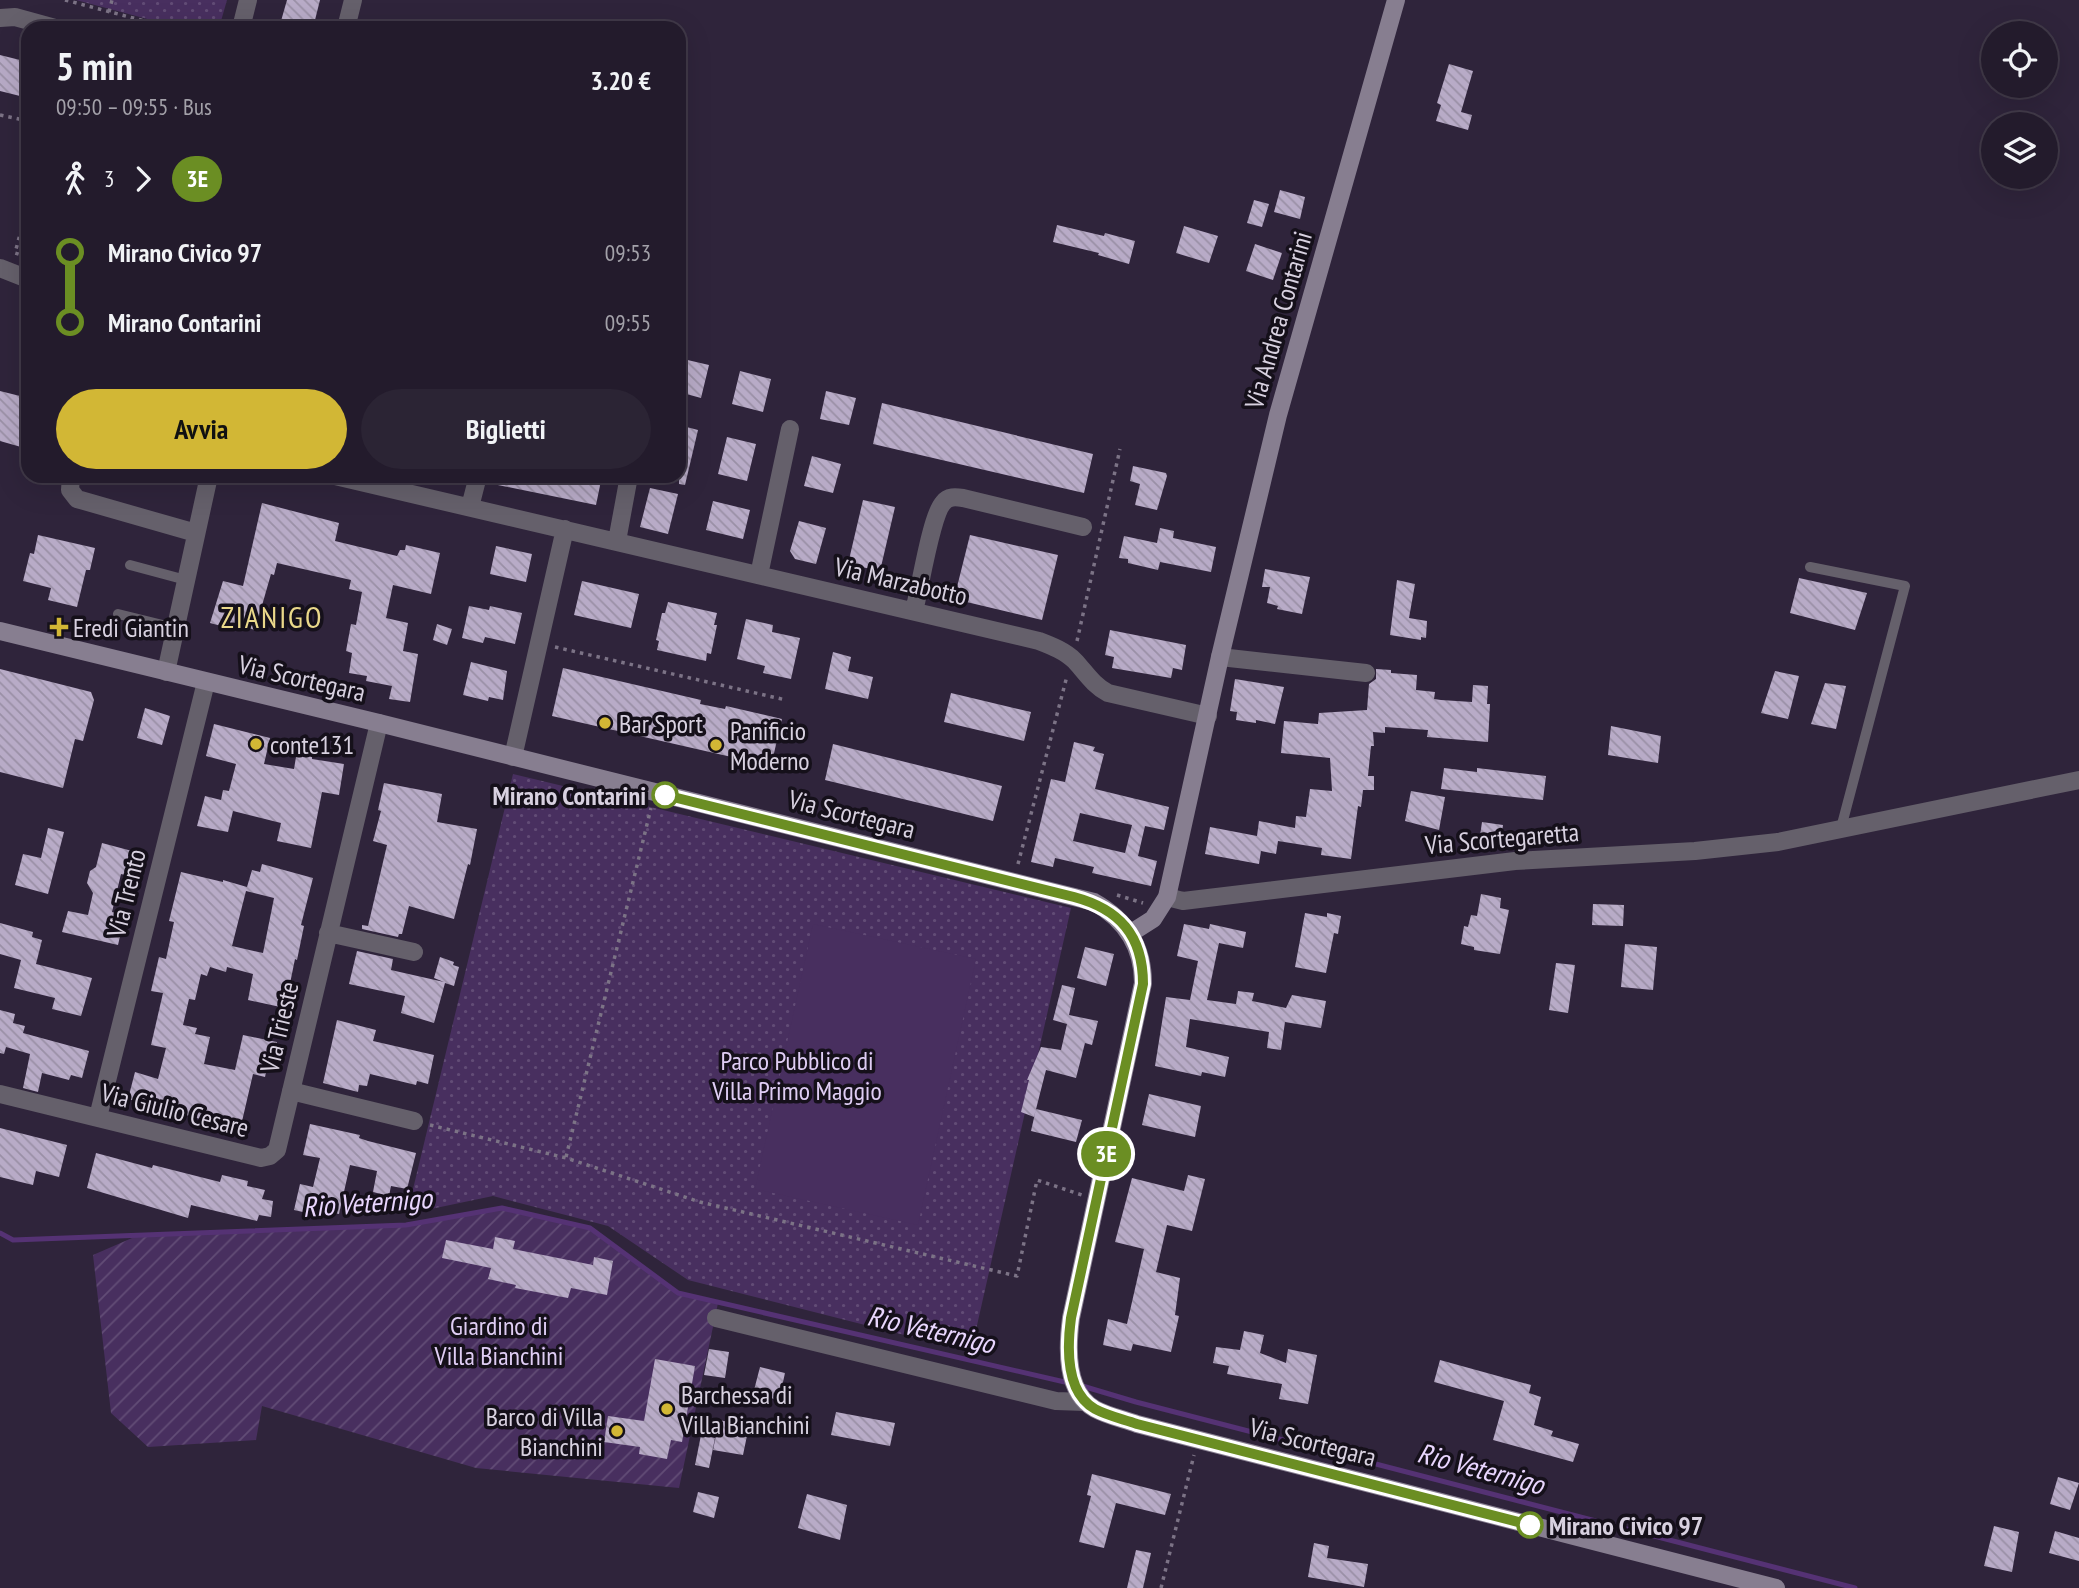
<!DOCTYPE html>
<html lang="it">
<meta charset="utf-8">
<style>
:root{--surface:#231b2c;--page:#2b2434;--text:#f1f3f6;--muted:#a3a1a9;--line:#403948;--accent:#d2b735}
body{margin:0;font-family:"PT Sans Narrow",sans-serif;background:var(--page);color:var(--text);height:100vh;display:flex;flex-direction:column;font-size:26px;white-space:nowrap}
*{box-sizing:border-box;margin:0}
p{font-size:23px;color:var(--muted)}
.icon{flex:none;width:38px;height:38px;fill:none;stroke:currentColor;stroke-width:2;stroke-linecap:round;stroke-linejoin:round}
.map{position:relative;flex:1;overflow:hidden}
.sheet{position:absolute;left:21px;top:21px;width:665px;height:462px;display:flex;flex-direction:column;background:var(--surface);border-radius:21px;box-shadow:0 7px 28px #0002,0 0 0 2px var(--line)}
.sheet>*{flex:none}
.badge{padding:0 14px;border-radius:23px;font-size:24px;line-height:46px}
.fabs{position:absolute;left:1981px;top:21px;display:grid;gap:14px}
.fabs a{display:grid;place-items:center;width:77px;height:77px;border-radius:50%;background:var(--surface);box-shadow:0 7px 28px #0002,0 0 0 2px var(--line);font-size:35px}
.map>.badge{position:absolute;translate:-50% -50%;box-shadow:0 0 0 4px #fff}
.legs{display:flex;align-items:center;gap:10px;height:77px;padding:0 35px;font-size:23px}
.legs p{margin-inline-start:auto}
.headline{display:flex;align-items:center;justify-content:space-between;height:119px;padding:0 35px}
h1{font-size:38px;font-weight:800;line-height:52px}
.button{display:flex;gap:14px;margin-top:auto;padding:14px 35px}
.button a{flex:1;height:80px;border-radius:42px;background:var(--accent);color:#111;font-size:28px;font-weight:800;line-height:80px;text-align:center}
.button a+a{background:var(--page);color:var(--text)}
ul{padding:0 35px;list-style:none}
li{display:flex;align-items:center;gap:24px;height:70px;font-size:26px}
li i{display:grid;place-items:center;width:10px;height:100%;margin:0 9px;background:currentColor}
li i::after{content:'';width:18px;height:18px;margin:-9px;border:5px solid;border-radius:50%;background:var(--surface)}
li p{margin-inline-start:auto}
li:first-child i{background:linear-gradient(#0000 50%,currentColor 0)}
li:last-child i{background:linear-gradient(currentColor 50%,#0000 0)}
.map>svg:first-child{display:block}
</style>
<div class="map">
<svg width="2079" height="1588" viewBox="0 0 2079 1588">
<defs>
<pattern id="grass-dots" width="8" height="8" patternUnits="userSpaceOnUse" patternTransform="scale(1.75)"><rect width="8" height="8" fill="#482f5f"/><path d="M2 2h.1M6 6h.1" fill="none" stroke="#624c76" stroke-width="1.8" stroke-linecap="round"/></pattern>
<pattern id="garden-furrows" width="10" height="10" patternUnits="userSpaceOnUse" patternTransform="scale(1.75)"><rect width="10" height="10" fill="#482f5f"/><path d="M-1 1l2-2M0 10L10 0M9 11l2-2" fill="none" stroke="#624c76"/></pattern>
<pattern id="building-back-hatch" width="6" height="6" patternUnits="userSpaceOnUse" patternTransform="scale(1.75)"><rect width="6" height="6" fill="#b8abc7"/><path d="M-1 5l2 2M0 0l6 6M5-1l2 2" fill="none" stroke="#9a90a6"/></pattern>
</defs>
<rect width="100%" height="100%" fill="#2f243b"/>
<path fill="url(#grass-dots)" d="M76,0H227L219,28H181Z
M513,774L1071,908L971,1352L688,1280L608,1226L493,1196L407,1214Z"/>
<path fill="url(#garden-furrows)" d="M502,1208L590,1228L678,1293L718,1303L679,1488L476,1468L262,1406L256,1440L148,1447L111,1413L93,1255L139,1235L406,1225Z"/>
<path fill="#482f5f" d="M813,924L976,959L918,1225L755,1189Z"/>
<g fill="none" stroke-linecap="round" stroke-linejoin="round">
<path stroke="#553274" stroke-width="5" d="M0,1233L13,1240L406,1225L502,1208L590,1228L678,1293L1069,1383
M1079,1385L1136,1402L1855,1588"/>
</g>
<path fill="url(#building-back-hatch)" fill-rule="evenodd" d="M287,0H320L313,28H279Z
M0,55L28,62V98L0,91Z
M1449,64L1473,71L1461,112L1472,115L1468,130L1436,121L1441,105L1437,103Z
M1280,190L1305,197L1300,219L1274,212Z
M1254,200L1269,204L1262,227L1247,223Z
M1057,225L1104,236L1105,233L1135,241L1129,264L1098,255L1099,253L1053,242Z
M1184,226L1218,236L1209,263L1176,253Z
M1255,244L1282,253L1273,280L1246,271Z
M679,358L709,365L701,398L679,392Z
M740,371L771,379L763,412L732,404Z
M0,391L28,398V449L0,441Z
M826,391L856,398L849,425L820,419Z
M882,403L1093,454L1084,493L873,444Z
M679,425L698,430L685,485L679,484Z
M727,437L756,444L747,481L718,474Z
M812,456L841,464L833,493L804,486Z
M1133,466L1166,473L1167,476L1157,510L1135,505L1140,484L1130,481Z
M489,476H602L596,505L488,483Z
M650,488L678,494L668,534L640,527Z
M863,500L895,507L880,571L848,564Z
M713,501L750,510L743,539L706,530Z
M262,503L339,523L335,541L397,556L400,550H405L406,545L440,553L431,594L393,585L386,618L408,623L403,651L418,654L410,702L389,699L392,686L366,681L367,676L349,673L352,653L346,651L351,624L356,625L362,592L349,589L351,580L277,563L274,575L271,574L255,630L227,622L225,627L210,623L223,581L243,586Z
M799,521L826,528L816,564L795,559L790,551Z
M1160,528L1174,531L1173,538L1216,547L1211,572L1160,562L1158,570L1128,563V559L1119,558L1124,536L1157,543Z
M38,535L95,548L90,570H86L77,607L48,600L51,588L23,581L30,553L34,554Z
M970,535L1058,555L1042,620L954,599Z
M496,546L532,554L526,582L490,574Z
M1265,569L1310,577L1302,614L1277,609L1278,606L1267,603L1270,587H1262Z
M1799,578L1867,593L1855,630L1790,613Z
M1397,580L1415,584L1409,618L1427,621L1426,638L1421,637V640L1390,635Z
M582,581L639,594L631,628L574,615Z
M668,602L717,613L714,625H717L711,654L707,653L706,661L657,650L659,641L656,640L662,613H665Z
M469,606L489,610L490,606L522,613L515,644L485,637L483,643L462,638Z
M746,619L773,625L772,632L800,638L791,679L763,673L765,666L737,659Z
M437,624L452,629L447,645L433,640Z
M1110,630L1186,645L1182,670L1173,668L1171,678L1112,668L1114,657L1105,655Z
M833,652L851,657L848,671L873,677L868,699L825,689Z
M471,662L507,671L503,700L489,697L488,701L463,695Z
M563,668L701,700L700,704L725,709L726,706L782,719L771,766L552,716Z
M0,669L91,692L94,700L83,741L75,739L63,788L0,772Z
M1376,669L1391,670V673L1417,675L1416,690L1435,692L1434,699L1441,700L1472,702L1473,685L1488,686L1487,704H1490L1488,742L1427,737L1428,730L1385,727V733L1373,732L1374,746H1371L1368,776H1374V790H1363L1361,807L1358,806L1351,859L1321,855L1322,848L1278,841L1276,854L1261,851L1259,864L1205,854L1210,827L1257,836L1259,821L1295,828L1296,816L1306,817L1310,789L1332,791L1330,758L1281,753L1284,721L1318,724L1319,713L1367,710L1369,684L1376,679Z
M1775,671L1799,676L1788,719L1761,713Z
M1235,679L1284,687L1275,724L1256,720V723L1236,720L1237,712L1230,711Z
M1825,683L1846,686L1836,729L1811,724Z
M951,693L1031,712L1024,741L944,722Z
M145,708L170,716L162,745L137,738Z
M214,724L270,738L264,764L294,769L297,751L312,753V759L344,764L339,795L322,792L311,848L277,841L281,823L233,811L228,832L197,826L205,796L221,800L223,790L229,791L236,764L206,756Z
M1611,726L1661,736L1658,763L1608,755Z
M1074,742L1095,747L1093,751L1104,754L1095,789L1169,807L1164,830L1145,826L1138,856L1157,861L1151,886L1092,873L1094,867L1055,858L1053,867L1031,862L1051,779L1065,782ZM1080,813L1132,825L1125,853L1073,841Z
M833,744L1002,786L993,821L825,780Z
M1444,768L1477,772V768L1546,776L1543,800L1441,789Z
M384,783L442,794L437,822L477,829L470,865L468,864L454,919L409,906L402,934H399L398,937L362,929V925L368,926L387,845L373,841L381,811L378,810Z
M1411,791L1445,797L1439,830L1405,821Z
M1482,822L1503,825L1500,846L1479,843Z
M48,828L64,832L48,894L15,885L23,854L41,858Z
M102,843L132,851L125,875L121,874L112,912L125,915L118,945L62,932L68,911L88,915L93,893L87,883L90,871L96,867Z
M262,864L313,878L301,925L304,926L297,960L295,959L285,1008L248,1000L253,974L227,967L226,972L210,967L207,976L201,974L195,1000L189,999L183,1025L197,1028L195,1034L210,1037L204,1064L235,1070L243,1035L277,1042L273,1061L269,1060L265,1077L253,1074L240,1130L128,1099L135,1072L158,1079L166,1048L151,1045L163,993L151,991L159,957L166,959L174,922L169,921L181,872L223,882V880L247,887L252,870L260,872ZM246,891L274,898L263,953L232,946Z
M1481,894L1501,898L1500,908L1509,910L1500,954L1474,950V947L1461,944L1464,926L1468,927L1471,915L1477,916Z
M1593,904L1624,905L1623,926L1592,925Z
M1305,913L1327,917V913L1341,916L1338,934L1334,933L1326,973L1295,967Z
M0,923L33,932L32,937L42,940L36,964L92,978L81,1016L52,1009L55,998L14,988L21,960L0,954Z
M1184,924L1209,929L1210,924L1246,932L1243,948L1219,943L1207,1000L1236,1004L1238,991L1254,993L1252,1001L1286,1008L1292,995L1326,1001L1321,1028L1285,1022L1281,1050L1267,1048L1269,1032L1190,1019L1186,1047L1229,1057L1225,1077L1202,1072L1201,1076L1155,1066L1166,997L1190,1000L1198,961L1177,956Z
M1625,944L1657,947L1653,990L1621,987Z
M1085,947L1114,954L1106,986L1077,978Z
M357,951L393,959L391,970L444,982L434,978L440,957L454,962L453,965L459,967L454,986L445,983L434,1023L401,1013L405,996L349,984Z
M1556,963L1575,965L1568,1013L1549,1010Z
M1062,985L1075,988L1069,1015L1098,1021L1092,1045L1085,1043L1076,1078L1046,1070L1034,1117L1021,1112L1029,1080H1027L1041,1047L1061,1050L1067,1024L1053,1020Z
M0,1010L15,1014L13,1023L25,1026L23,1033L89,1051L82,1078L71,1075L69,1080L42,1073L38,1092L23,1088L30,1054L6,1047L4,1054L0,1053Z
M337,1020L376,1030L373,1041L434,1055L428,1084L417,1081L416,1085L370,1074L367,1086L359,1085L358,1092L323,1083Z
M1149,1094L1201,1106L1195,1137L1142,1125Z
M1036,1109L1082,1120L1076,1142L1031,1131Z
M310,1124L360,1135L359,1138L368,1141L416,1153L407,1189L391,1186L389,1196L373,1192L377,1171L350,1165L339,1214L318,1209L316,1215L294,1210L300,1184L313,1187L320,1158L303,1155Z
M0,1128L67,1145L59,1177L36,1171L33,1185L0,1177Z
M96,1153L152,1168L153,1165L220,1182L222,1175L248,1181L247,1186L265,1190L262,1199L273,1201L271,1217L259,1215L257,1221L191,1205L188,1218L87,1188Z
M1188,1175L1205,1179L1192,1231L1167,1225L1156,1272L1180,1278L1175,1315L1179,1316L1171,1352L1133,1344L1131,1351L1103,1345L1108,1319L1127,1324L1144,1249L1115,1242L1132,1178L1184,1191Z
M495,1237L515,1241L513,1249L593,1265L594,1257L613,1261L607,1295L571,1288L568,1298L515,1288L516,1285L488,1279L491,1268L442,1258L446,1240L493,1249Z
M1244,1331L1264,1335L1260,1353L1286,1363L1288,1349L1317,1355L1308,1404L1279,1399L1282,1384L1227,1374L1229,1366L1213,1363L1216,1347L1240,1350Z
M709,1349L729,1352L725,1378L704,1375Z
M655,1359L695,1366L682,1442L671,1440L667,1459L639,1454L640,1447L604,1442L608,1416L644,1421Z
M1440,1360L1531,1385L1529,1393L1541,1397L1534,1425L1553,1431L1551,1436L1579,1444L1573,1462L1493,1440L1504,1401L1434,1382Z
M760,1367L785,1373L779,1400L753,1394Z
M836,1412L895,1423L890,1446L831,1435Z
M719,1420L749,1426L743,1455L713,1450Z
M701,1435L715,1438L709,1468L695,1465Z
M1092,1474L1171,1494L1165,1515L1116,1503L1104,1548L1079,1542L1091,1496L1087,1495Z
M2058,1477L2079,1483L2070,1510L2050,1504Z
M698,1492L719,1497L714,1518L693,1512Z
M807,1494L847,1505L840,1540L798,1528Z
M1994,1526L2019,1532L2012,1572L1984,1566Z
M2055,1531L2079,1538V1561L2049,1553Z
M1314,1543L1329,1546L1327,1558L1368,1564L1364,1587L1308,1577Z
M1136,1550L1151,1553L1143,1588H1127Z"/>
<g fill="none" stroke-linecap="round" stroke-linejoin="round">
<path stroke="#7c7386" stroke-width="3.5" stroke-dasharray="3.5 5" stroke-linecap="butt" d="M65,0L171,28
M109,12L112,0
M0,115L28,121
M28,204L15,253L28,257
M1077,641L1120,449
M555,647L786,700
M1018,864L1067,676
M1117,895L1143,903
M430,1125L566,1158L700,1202L1017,1276L1037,1180L1082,1195
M566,1157L651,808
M1161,1588L1194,1455"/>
<path stroke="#65606b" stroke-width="10" d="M130,565L186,580
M1810,567L1905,586L1841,828
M118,614L175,628"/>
<path stroke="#65606b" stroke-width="18" d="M0,18L15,17L55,28
M241,28L248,0
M346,28L353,0
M0,268L28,279
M71,476L70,490L77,499L196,533
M335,476L1039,641C1052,646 1065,651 1075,661C1086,673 1093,685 1108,693L1208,716
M470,507L478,476
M617,541L629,476
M759,575L790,429
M914,611C920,589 931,516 943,503C948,496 956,497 963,498L1083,527
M1220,657L1366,673
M166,672L209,476
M513,757L565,529
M1167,897L1183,901L1515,861L1695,851L1778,842L2079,780
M328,933L414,952
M291,1091L414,1121
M0,1094L261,1158L270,1156L277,1150L379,723
M98,1117L206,682
M716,1318L1056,1401L1085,1402"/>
<path stroke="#877e90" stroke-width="18" d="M0,631L379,723L1094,902C1126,920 1143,946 1143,983L1071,1318C1067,1348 1065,1392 1095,1409C1108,1416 1123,1419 1137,1424L1776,1588
M1131,933L1153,919L1167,897L1220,657L1278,415L1396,0"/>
</g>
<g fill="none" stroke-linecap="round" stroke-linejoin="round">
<g stroke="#fff" stroke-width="16">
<path id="line-1" d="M665,795L1074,897C1119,909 1143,935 1143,984L1071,1318C1067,1348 1065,1392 1095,1409C1108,1416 1123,1419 1137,1424L1530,1525"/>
</g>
<use href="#line-1" stroke="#6b8e23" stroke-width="10"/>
</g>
<g fill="#d2b735" stroke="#15101a" stroke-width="2.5">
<path d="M55.5 616.5h7v7h7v7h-7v7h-7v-7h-7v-7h7z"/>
<circle cx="605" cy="723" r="7"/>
<circle cx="256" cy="744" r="7"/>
<circle cx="716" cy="745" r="7"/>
<circle cx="667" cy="1409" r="7"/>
<circle cx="617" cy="1431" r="7"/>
</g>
<g fill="#fff" stroke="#6b8e23" stroke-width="3.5">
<circle cx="665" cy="795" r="12"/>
<circle cx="1530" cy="1525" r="12"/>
</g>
<g text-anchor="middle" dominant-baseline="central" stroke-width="7" stroke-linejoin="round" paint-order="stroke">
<g font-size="26" fill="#d8d1e0" stroke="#15101a">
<text transform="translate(1278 320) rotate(-74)">Via Andrea Contarini</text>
<text transform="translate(901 581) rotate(13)">Via Marzabotto</text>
<text transform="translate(302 678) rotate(13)">Via Scortegara</text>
<text transform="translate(852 814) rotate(14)">Via Scortegara</text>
<text transform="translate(1502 838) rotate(-5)">Via Scortegaretta</text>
<text transform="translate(126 893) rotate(-76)">Via Trento</text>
<text transform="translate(279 1027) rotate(-77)">Via Trieste</text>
<text transform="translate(175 1110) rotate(14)">Via Giulio Cesare</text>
<text transform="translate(1313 1442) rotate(14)">Via Scortegara</text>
</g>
<g font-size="26" fill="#d8d1e0" stroke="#15101a" text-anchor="start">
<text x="73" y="627">Eredi Giantin</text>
<text x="619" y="723">Bar Sport</text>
<text x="730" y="730">Panificio<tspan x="730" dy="30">Moderno</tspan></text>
<text x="270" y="744">conte131</text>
<text x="681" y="1394">Barchessa di<tspan x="681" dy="30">Villa Bianchini</tspan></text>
<text x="603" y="1416" text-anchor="end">Barco di Villa<tspan x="603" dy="30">Bianchini</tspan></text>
</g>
<g font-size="26" font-weight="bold" fill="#d8d1e0" stroke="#15101a" text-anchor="end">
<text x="646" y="795">Mirano Contarini</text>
<text x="1549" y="1525" text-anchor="start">Mirano Civico 97</text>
</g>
<g font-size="26" fill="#dfcdf4" stroke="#15101a">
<text x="797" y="1060">Parco Pubblico di<tspan x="797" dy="30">Villa Primo Maggio</tspan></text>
<text x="499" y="1325">Giardino di<tspan x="499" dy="30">Villa Bianchini</tspan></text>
</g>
<g font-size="28" font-style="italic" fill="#e9d6fe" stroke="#15101a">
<text transform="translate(367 1202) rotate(-4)">Rio Veternigo</text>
<text transform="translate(931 1329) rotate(13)">Rio Veternigo</text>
<text transform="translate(1481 1468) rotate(15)">Rio Veternigo</text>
</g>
<g font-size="30" letter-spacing="2" fill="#ead88a" stroke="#15101a">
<text x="272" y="616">ZIANIGO</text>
</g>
</g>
</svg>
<div class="fabs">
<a><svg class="icon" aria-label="locate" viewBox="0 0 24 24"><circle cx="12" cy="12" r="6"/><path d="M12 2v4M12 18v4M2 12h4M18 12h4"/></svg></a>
<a><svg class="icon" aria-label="layers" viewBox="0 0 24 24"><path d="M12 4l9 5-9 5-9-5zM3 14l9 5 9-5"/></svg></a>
</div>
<b class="badge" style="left:1106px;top:1154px;background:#6b8e23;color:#fff">3E</b>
<section class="sheet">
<div class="headline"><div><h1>5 min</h1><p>09:50 – 09:55 · Bus</p></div><b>3.20 €</b></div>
<div class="legs"><svg class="icon" aria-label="walk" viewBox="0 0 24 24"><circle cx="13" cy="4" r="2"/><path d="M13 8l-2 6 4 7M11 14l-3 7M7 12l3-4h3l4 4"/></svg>3<svg class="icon" aria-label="forward" viewBox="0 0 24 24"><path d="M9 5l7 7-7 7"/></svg><b class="badge" style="background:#6b8e23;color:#fff">3E</b></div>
<ul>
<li><i style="color:#6b8e23"></i><b>Mirano Civico 97</b><p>09:53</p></li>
<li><i style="color:#6b8e23"></i><b>Mirano Contarini</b><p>09:55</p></li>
</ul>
<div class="button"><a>Avvia</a><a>Biglietti</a></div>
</section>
</div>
